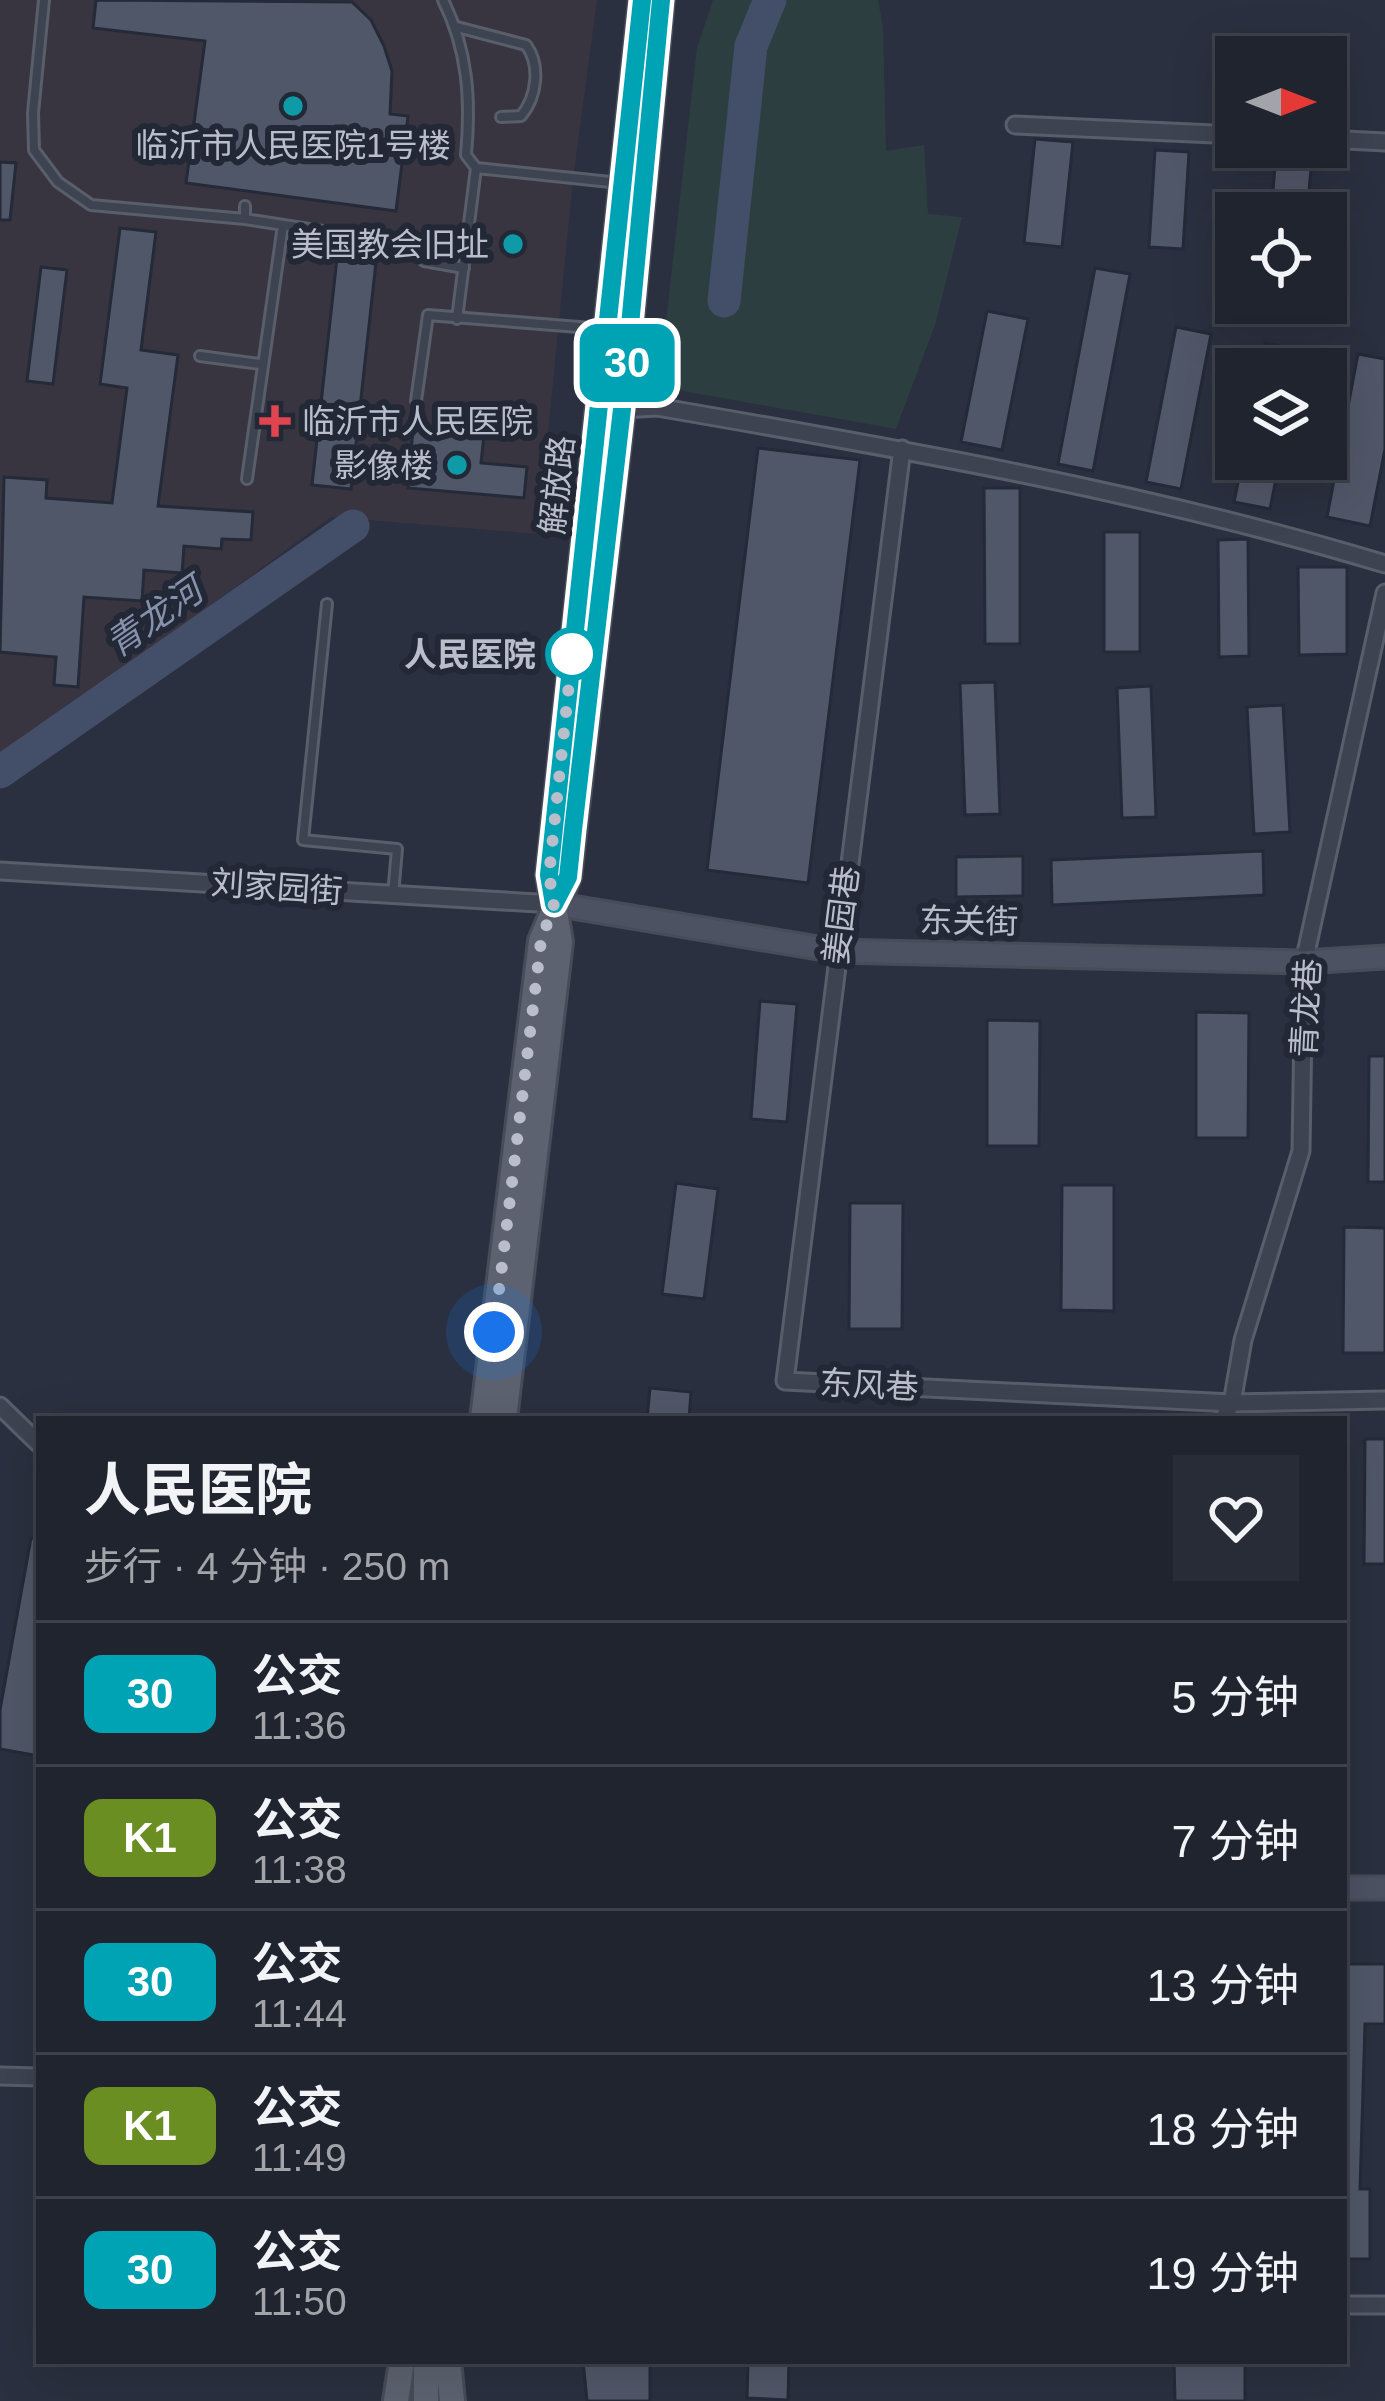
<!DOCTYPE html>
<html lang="zh">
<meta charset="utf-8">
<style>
:root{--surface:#20242f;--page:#282c37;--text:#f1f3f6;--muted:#a2a4aa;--line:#3d414b}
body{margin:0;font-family:Arial,"Noto Sans SC",sans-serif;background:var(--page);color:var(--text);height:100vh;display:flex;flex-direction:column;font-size:45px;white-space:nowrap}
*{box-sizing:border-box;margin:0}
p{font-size:39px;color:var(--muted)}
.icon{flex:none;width:66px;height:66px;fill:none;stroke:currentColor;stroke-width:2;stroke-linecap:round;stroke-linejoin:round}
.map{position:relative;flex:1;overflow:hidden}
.sheet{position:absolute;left:36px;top:1416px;width:1311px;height:948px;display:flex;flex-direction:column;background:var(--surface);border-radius:0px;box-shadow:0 12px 48px #0002,0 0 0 3px var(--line)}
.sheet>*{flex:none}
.badge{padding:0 24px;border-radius:18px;font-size:42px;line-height:78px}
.needle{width:78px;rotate:90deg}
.fabs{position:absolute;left:1215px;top:36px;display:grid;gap:24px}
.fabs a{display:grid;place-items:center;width:132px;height:132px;border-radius:0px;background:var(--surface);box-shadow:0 12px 48px #0002,0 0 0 3px var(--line);font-size:60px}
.you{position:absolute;width:60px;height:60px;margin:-30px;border:9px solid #fff;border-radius:50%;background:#1a73e8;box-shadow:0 0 0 18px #1a73e833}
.map>.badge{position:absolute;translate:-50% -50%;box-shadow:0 0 0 6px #fff}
.round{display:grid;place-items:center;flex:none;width:126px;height:126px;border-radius:0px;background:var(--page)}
.summary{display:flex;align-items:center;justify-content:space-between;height:204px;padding:0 48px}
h1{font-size:57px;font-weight:700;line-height:90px}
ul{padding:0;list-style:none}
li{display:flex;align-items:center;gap:36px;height:144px;padding:0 48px;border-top:3px solid var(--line)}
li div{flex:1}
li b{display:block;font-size:45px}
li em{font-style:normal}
li .badge{min-width:132px;font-weight:700;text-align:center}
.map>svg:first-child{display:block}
</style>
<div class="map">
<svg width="1385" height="2401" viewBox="0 0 1385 2401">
<rect width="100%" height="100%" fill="#2a303f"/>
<path fill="#383541" d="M0,0H597L573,179L538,534L331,517L0,760Z"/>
<path fill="#2d3e41" d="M713,0H878L883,27L886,151L924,145L928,214L962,217L935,325L896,429L672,389L660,375L697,48Z"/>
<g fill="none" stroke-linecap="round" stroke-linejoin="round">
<path stroke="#434e68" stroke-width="33" d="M724,301L751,46L770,0
M0,772L353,526"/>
</g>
<path fill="#505768" stroke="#242a37" stroke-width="3" d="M96,0L352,2L371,20L384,46L392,71L390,114L408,116L396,211L186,183L205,41L93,28Z
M1035,139L1073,142L1062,247L1024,243Z
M1155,150L1189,152L1183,249L1149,247Z
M1276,155L1312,158L1307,213H1271Z
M0,162L16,163L10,220H0Z
M120,228L156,232L141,350L178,355L158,506L253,512L251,540L222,539L221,549L184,546L182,573L144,570L142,601L84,597L78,687L54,685L56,657L0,652L4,477L47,480L46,498L112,503L127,388L100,384Z
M338,249L377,253L351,489L312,485Z
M41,267L67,270L53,384L27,381Z
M1095,268L1130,274L1093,471L1058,464Z
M1241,303H1298L1297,319L1241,314Z
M987,311L1028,319L1002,450L961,442Z
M1176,327L1211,334L1181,489L1146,482Z
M1265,343L1301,350L1297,369H1260Z
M1358,354L1385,359V449L1370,526L1327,517Z
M413,429L484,435L481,463L527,467L524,498L408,488Z
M758,448L860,460L808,883L707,870Z
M1243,459H1280L1270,509L1234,502Z
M984,488H1020V644H985Z
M1104,532H1140V652H1104Z
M1248,539L1249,656L1219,657L1218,540Z
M1298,567H1347V654L1299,655Z
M995,682L1000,814L965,815L960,683Z
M1151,686L1156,817L1122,818L1117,688Z
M1283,705L1290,832L1254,834L1247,707Z
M1263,851L1264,895L1052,905L1051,860Z
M1023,856V896L956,897V857Z
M760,1001L797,1004L787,1122L751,1119Z
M1196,1012L1249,1013L1248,1138H1196Z
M987,1020L1040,1021L1039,1146H987Z
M1369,1056H1385V1182H1368Z
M676,1183L718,1189L704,1299L662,1294Z
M1062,1185H1114V1311L1061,1310Z
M850,1203H903L902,1329H849Z
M1344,1227L1385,1228V1353H1343Z
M650,1388L691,1392L689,1419H647Z
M1365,1439H1385V1564H1364Z
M31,1538L39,1539V1756L0,1749V1710Z
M1344,1964H1385V2024H1365L1360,2189H1370V2259H1344Z
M583,2361H650V2401H587Z
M748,2361H789L788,2400L747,2398Z
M1174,2361H1245V2401H1175Z"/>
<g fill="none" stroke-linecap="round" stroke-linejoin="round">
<g stroke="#585e6a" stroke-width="14">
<path id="lane" d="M44,0L33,113L34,150L58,182L91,205L245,219L405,244L424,261L464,268
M443,0C468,50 471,100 466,155L476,168L457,319
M457,27L526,45C541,65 537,97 521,116L501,117
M476,168L620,183
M245,219V206
M200,356L260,364
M416,401L428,315L604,329
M247,479L283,225
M327,604L303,840L397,849L393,895"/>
</g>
<g stroke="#585e6a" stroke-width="21">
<path id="street" d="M1015,125L1236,135
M1326,139L1385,142
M622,409L657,407C902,449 1147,492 1385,564
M902,449L785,1381L1232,1403L1385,1400
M0,871L554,904
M0,1406L39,1444
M1223,1419L1232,1403L1243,1340L1301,1151L1304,962L1385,593
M0,2076L39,2077
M1344,2305H1385"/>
</g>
<g stroke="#474c59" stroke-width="27">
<path id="secondary" d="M554,904L836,951L1304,962L1385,957
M1344,1888H1385"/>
</g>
<g stroke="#474c59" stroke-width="30">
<path id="primary" d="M483,1419L541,941L568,877L622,409L661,0
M504,1419L560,942L549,875L642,0
M426,2361V2401
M448,2361L452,2401
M396,2401L402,2361"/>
</g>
<use href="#lane" stroke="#3d4350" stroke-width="8"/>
<use href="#street" stroke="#3d4350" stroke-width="15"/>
<use href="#secondary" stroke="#4c5262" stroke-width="21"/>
<use href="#primary" stroke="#5c626f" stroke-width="24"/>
</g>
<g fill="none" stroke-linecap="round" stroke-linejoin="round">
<g stroke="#fff" stroke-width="27">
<path id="line" d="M642,0L549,875L554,904L568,877L573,830L622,409L661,0"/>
</g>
<use href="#line" stroke="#00a3b4" stroke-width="18"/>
<path stroke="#babeca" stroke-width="12" stroke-dasharray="0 21.6" d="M494,1332L541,941L554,904L549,875L573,645L572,654"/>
</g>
<g fill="#0f9aa8" stroke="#222835" stroke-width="4.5">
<circle cx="293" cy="106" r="12"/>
<circle cx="513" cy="244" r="12"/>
<circle cx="457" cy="465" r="12"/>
</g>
<path fill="#e0444e" stroke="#222835" stroke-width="4.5" d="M269 403h12v12h12v12h-12v12h-12v-12h-12v-12h12z"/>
<circle fill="#fff" stroke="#00a3b4" stroke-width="6" cx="572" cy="654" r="24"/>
<g text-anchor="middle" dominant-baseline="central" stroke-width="12" stroke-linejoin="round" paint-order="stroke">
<g font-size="33" fill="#babeca" stroke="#222835" text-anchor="end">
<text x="293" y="145" text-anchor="middle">临沂市人民医院1号楼</text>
<text x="489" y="244">美国教会旧址</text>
<text x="302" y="421" text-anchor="start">临沂市人民医院</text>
<text x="433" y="465">影像楼</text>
</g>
<g font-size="33" fill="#babeca" stroke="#222835">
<text transform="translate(557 485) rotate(-84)">解放路</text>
<text transform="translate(277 887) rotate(4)">刘家园街</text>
<text transform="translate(841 915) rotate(-83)">姜园巷</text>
<text transform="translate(969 921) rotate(1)">东关街</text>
<text transform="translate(1306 1008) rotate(-87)">青龙巷</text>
<text transform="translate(869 1385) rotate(3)">东风巷</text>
</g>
<g font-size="33" font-weight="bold" fill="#babeca" stroke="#222835" text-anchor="end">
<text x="536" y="654">人民医院</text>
</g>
<g font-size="36" font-style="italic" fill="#8691ad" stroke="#222835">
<text transform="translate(154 617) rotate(-35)">青龙河</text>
</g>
</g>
</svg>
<div class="fabs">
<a><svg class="needle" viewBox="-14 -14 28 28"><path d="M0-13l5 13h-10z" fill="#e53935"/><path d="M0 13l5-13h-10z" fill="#a2a4aa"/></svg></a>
<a><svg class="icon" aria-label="locate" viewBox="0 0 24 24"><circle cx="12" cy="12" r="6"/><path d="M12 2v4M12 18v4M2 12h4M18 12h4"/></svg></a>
<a><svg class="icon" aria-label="layers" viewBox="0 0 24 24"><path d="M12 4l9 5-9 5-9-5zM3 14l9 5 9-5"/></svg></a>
</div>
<div class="you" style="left:494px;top:1332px"></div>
<b class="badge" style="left:627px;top:363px;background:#00a3b4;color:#fff">30</b>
<section class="sheet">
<div class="summary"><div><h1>人民医院</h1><p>步行 · 4 分钟 · 250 m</p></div><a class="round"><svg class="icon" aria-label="heart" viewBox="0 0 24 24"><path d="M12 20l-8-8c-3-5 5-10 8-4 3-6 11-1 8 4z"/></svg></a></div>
<ul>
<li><span class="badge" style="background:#00a3b4;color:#fff">30</span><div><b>公交</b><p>11:36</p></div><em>5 分钟</em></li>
<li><span class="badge" style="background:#6b8e23;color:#fff">K1</span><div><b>公交</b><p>11:38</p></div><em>7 分钟</em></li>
<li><span class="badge" style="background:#00a3b4;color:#fff">30</span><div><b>公交</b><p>11:44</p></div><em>13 分钟</em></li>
<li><span class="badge" style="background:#6b8e23;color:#fff">K1</span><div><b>公交</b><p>11:49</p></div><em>18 分钟</em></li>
<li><span class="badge" style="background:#00a3b4;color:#fff">30</span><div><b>公交</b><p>11:50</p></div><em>19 分钟</em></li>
</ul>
</section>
</div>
